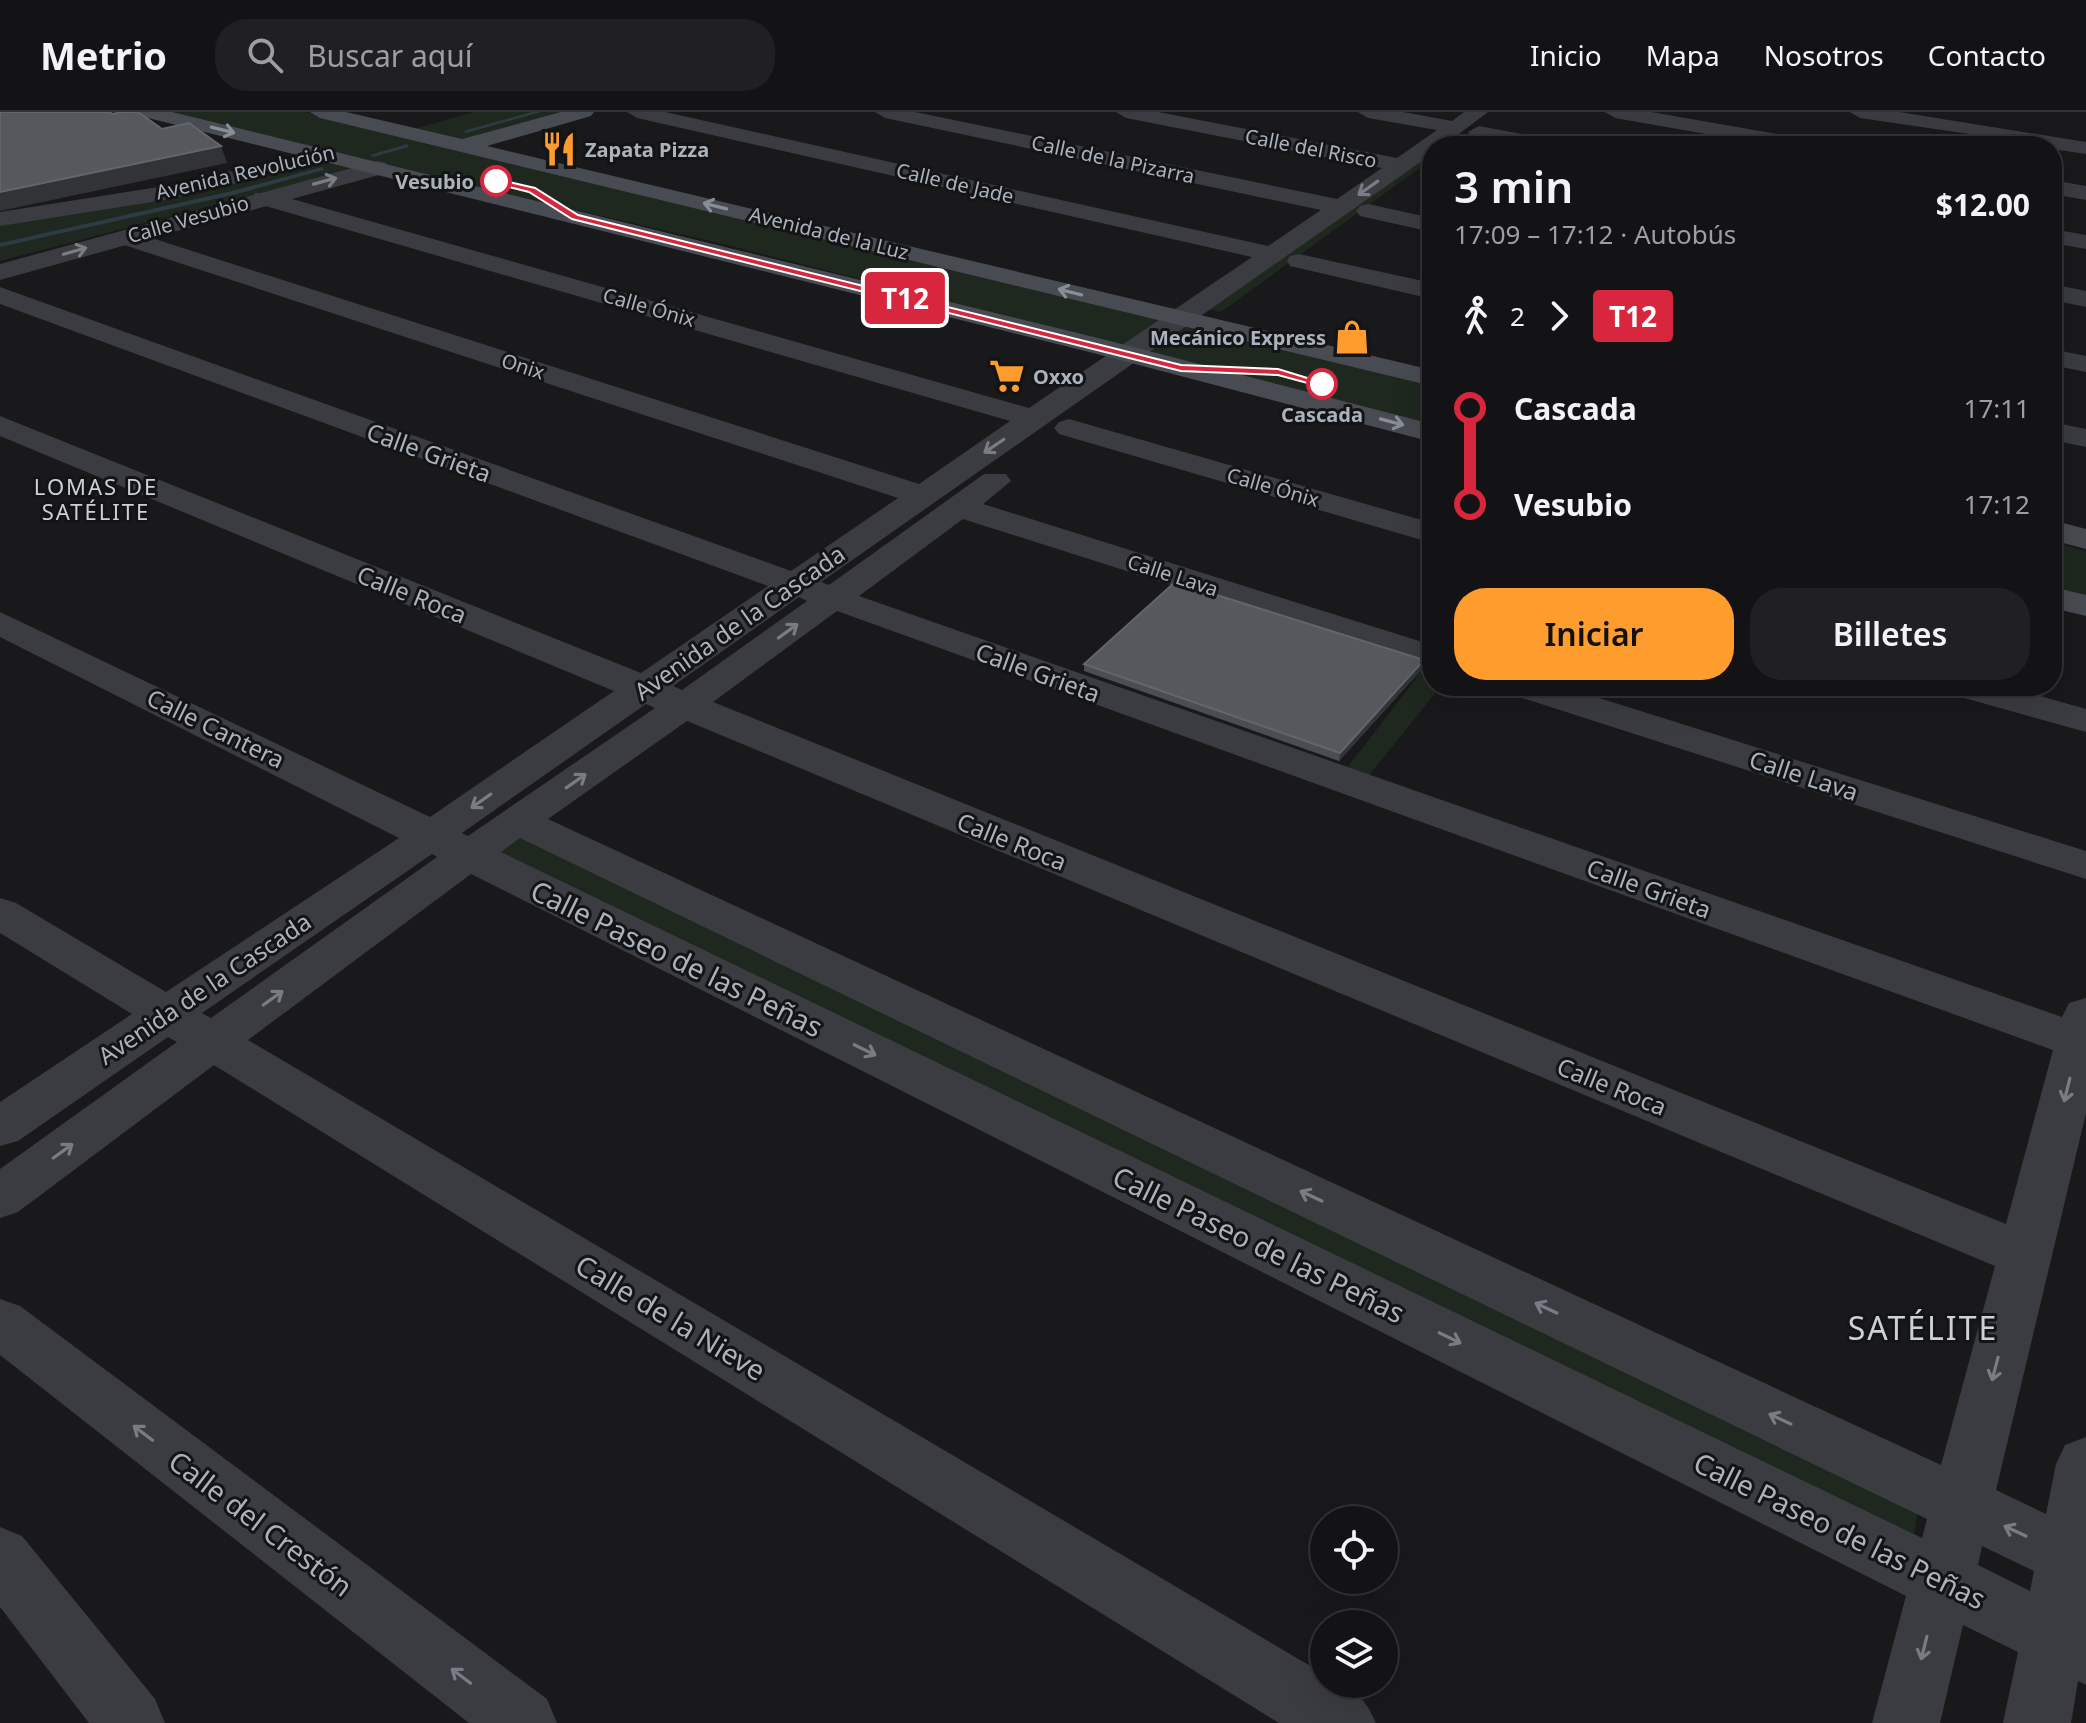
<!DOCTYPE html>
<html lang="es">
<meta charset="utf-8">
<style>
:root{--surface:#131315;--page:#202022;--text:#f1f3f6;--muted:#9d9ea0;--line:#323234;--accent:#ff9c2e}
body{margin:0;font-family:"Noto Sans",sans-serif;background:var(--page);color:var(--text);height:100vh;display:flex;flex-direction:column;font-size:30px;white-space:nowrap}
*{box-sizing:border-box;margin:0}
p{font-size:26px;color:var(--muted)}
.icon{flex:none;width:44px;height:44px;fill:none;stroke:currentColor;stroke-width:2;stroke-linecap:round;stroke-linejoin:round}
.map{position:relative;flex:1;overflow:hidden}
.sheet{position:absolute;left:1422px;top:24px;width:640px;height:560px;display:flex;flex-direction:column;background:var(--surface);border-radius:32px;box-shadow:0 8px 32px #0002,0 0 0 2px var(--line)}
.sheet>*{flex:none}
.badge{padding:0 16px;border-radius:6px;font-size:28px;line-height:52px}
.controls{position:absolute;left:1310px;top:1394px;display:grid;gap:16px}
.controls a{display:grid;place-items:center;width:88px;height:88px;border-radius:50%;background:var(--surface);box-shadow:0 8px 32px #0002,0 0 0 2px var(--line);font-size:40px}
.map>.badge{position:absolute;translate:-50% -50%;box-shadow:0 0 0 4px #fff}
.legs{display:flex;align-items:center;gap:12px;height:88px;padding:0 32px;font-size:26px}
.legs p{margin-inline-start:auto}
.summary{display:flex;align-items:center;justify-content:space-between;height:136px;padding:0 32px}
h1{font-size:44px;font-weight:600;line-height:60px}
.cta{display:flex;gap:16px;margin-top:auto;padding:16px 32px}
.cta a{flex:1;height:92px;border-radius:32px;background:var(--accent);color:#111;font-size:32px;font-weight:600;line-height:92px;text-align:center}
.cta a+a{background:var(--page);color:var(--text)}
ul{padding:0 32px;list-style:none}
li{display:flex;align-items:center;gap:28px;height:96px;font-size:30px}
li i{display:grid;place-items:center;width:12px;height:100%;margin:0 10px;background:currentColor}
li i::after{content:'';width:20px;height:20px;margin:-10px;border:6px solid;border-radius:50%;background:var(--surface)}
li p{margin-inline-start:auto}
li:first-child i{background:linear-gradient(#0000 50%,currentColor 0)}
li:last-child i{background:linear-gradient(currentColor 50%,#0000 0)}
header{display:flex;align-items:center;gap:48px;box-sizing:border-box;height:112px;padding:0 40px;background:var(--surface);border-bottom:2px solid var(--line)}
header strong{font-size:38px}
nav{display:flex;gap:44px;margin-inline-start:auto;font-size:28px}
.search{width:560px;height:72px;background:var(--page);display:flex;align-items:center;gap:20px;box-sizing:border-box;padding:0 28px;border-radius:32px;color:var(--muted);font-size:30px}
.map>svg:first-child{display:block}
</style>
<header>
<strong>Metrio</strong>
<div class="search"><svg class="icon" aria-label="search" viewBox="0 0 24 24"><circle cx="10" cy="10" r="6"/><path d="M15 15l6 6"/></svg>Buscar aquí</div>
<nav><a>Inicio</a><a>Mapa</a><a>Nosotros</a><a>Contacto</a></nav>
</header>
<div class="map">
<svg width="2086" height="1611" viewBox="0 0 2086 1611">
<rect width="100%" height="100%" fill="#19191c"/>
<path fill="#1e281f" d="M155,0H306L396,22L474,0H563L444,32L1432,273V312L723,132L375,51L0,149V112L200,73L328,40Z
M1432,36V47L1221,200L1204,196Z
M2052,430L2086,439V484L2052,475Z
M1430,548L1432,574H1441L1363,671L1341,664Z
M510,717L1920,1382L1912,1438L478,740Z"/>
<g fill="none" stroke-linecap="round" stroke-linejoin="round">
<path fill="#2d3b42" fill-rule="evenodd" d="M532,0H541L466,21L463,19Z
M407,32L409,35L373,45L370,43Z
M322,55L324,58L233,83L0,135V131L232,79Z"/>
<path fill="#3a3c41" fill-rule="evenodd" d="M627,0H665L1268,134L1321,98L885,6L875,0H915L1337,87L1382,56L1126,6L1116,0H1158L1397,46L1437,18L1368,6L1358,0H1403L1452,9L1464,0H1488L1443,34H1432V42L821,470L829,473L984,362H1006L1011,369L983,392L1432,533V556L963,407L859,484L2062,905L2069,891L2086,886V1001L1996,1378L2046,1402L2056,1352L2065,1333L2086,1325V1573L2078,1569L2071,1611H2003L2018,1540L1963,1513L1940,1611H1872L1906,1484L471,762L248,928L1324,1562V1572C1353,1572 1365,1586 1376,1611H1279L214,953L18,1100L0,1106V1057L177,930L168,925L18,1029L0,1034V990L132,902L0,821V786L16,791L166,880L399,726L0,525V500L430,705L614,579L0,324V304L641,561L768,474L0,192V175L791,459L898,386L115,130L112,125L124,118L133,120L919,372L1010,309L255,91L252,86L255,81H271L1029,296L1252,145L637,6ZM799,485L807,489L682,578L673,574ZM837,499L2053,938L2006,1112L713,590ZM646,592L655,596L468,724L462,721ZM687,609L1995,1154L1941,1353L548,707ZM520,726L1927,1407L1922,1426L501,740ZM432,742L437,745L211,906L202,901ZM1982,1434L2034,1459L2030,1479L1978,1453Z
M1605,0H1651L1811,28L1822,34H1774L1615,6Z
M1850,0H1899L2086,30V42L2052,37V34L1860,6Z
M1479,14L1554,28L1565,34H1520L1472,24L1468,20Z
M2052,68L2086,74V88L2052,82Z
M1368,92L1432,106V120L1360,104L1356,99L1360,94Z
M2052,117L2086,123V137L2052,131Z
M1299,142L1432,171V187L1290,154L1287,149L1290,144Z
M2052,172L2086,179V195L2052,188Z
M2052,237L2086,244V260L2052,253Z
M1069,307L1432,411V431L1059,322L1054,316L1059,310Z
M2052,310L2086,317V335L2052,328Z
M1504,574H1561L2086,739V767L1510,582Z
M1944,574H2004L2086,597V620L1950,582Z
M0,1187L20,1194L547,1587L557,1611H469L0,1243Z
M0,1415L22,1424L155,1587L165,1611H89L0,1495Z"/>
<path fill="#3a3c41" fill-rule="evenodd" d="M378,49L386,51L389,56L386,61L0,168V152Z
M229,59L237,61L240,66L237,71L171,87L0,114V100L171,73Z"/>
<path fill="#484b51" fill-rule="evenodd" d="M137,0H172L1102,227L1432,312V330L1093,241L140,4Z
M310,0H346L462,27L561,0H594L591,4L487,34L1432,258V274L320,6Z
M2052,408L2086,417V437L2052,428Z
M2052,475L2086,483V504L2052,496Z"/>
</g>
<path fill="#4a4d51" d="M1424,548L1423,556L1339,649L1084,559V552Z"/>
<path fill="#323337" d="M221,34L227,51L0,99V80Z
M1424,548L1423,556L1339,649L1340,641Z"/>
<path fill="#55585d" stroke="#62666c" stroke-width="2" d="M0,0H110L112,2L123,0H138L162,17L189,11L221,34L0,80Z
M1175,470L1424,548L1340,641L1084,552Z"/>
<defs><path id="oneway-shaft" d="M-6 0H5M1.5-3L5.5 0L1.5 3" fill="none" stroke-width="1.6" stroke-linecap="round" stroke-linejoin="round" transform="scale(2)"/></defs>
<g stroke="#888e97">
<use href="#oneway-shaft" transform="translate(223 18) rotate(14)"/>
<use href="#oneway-shaft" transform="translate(715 94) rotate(-166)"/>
<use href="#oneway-shaft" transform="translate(1070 180) rotate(-166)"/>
<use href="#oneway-shaft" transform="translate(1392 310) rotate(15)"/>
</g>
<g stroke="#787d85">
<use href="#oneway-shaft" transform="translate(325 69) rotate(-15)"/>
<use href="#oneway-shaft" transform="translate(1368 76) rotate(145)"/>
<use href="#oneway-shaft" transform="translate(75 139) rotate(-16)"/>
<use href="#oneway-shaft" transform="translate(994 334) rotate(146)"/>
<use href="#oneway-shaft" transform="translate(788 519) rotate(-36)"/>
<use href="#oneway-shaft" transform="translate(576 669) rotate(-35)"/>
<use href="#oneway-shaft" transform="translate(481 689) rotate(145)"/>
<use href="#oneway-shaft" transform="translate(273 886) rotate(-36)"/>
<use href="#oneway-shaft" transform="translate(865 938) rotate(26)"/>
<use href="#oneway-shaft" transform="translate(2067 978) rotate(104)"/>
<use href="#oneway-shaft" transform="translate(63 1039) rotate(-36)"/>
<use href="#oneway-shaft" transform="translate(1311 1084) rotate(-155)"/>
<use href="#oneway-shaft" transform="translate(1546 1196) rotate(-155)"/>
<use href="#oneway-shaft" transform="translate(1450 1226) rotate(26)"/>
<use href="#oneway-shaft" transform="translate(1995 1257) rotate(105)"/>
<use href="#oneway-shaft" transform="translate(1780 1307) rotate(-155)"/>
<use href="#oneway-shaft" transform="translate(143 1321) rotate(-143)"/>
<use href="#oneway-shaft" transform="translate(2015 1419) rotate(-155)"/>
<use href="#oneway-shaft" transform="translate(1924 1536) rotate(104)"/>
<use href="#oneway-shaft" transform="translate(461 1564) rotate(-143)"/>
</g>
<path fill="#d7263d" stroke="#fff" stroke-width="2" d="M496,67L535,76L578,103L1181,253L1278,257L1327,272L1322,275L1278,263L1181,259L572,107L529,80L493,71Z"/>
<defs>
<g id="restaurant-bare" transform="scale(2.76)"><path d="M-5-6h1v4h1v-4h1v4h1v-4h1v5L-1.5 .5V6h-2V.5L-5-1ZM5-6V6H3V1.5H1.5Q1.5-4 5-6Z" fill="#ff9c2e" stroke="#141417" stroke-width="2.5" paint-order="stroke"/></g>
<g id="shop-bare" transform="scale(2.76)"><path d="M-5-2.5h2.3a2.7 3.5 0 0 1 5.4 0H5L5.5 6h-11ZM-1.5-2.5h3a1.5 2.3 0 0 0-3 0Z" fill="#ff9c2e" stroke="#141417" stroke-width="2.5" paint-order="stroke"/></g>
<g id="supermarket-bare" transform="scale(2.76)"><path d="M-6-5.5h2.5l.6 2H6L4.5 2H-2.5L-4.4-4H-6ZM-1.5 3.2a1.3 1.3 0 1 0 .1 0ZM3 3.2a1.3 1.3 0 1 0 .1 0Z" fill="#ff9c2e" stroke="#141417" stroke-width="2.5" paint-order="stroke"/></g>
</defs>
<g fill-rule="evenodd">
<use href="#restaurant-bare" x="559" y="37"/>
<use href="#shop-bare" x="1352" y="225"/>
<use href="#supermarket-bare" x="1007" y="264"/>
</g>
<g fill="#fff" stroke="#d7263d" stroke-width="4">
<circle cx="496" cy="69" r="14"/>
<circle cx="1322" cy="272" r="14"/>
</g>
<g text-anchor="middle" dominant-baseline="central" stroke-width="6" stroke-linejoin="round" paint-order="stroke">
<g font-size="20" fill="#aab2bc" stroke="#141417">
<text transform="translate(1311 36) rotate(11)">Calle del Risco</text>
<text transform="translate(1113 47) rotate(12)">Calle de la Pizarra</text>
<text transform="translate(245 60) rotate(-13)">Avenida Revolución</text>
<text transform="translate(955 71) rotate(13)">Calle de Jade</text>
<text transform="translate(188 107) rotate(-16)">Calle Vesubio</text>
<text transform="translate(829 121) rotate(14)">Avenida de la Luz</text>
<text transform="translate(649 195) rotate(16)">Calle Ónix</text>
<text transform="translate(523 254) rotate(18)">Onix</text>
<text transform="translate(1273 375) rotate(16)">Calle Ónix</text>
<text transform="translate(1173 463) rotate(18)">Calle Lava</text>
</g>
<g font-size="20" font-weight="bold" fill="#aab2bc" stroke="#141417" text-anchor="start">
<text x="585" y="37">Zapata Pizza</text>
<text x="1326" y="225" text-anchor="end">Mecánico Express</text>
<text x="1033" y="264">Oxxo</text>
</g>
<g font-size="20" font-weight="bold" fill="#aab2bc" stroke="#141417" text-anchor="end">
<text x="474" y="69">Vesubio</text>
<text x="1322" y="302" text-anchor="middle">Cascada</text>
</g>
<g font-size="22" letter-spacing="2" fill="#ccd1d8" stroke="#141417">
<text x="96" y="374">LOMAS DE<tspan x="96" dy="25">SATÉLITE</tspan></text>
</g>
<g font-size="24" fill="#aab2bc" stroke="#141417">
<text transform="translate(429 340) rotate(20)">Calle Grieta</text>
<text transform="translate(412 482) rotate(22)">Calle Roca</text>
<text transform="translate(739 510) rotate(-35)">Avenida de la Cascada</text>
<text transform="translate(1038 560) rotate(20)">Calle Grieta</text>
<text transform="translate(216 616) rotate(26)">Calle Cantera</text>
<text transform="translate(1804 663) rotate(18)">Calle Lava</text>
<text transform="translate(1012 729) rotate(22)">Calle Roca</text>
<text transform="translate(1649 776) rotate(20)">Calle Grieta</text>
<text transform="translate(204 876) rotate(-34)">Avenida de la Cascada</text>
<text transform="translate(1612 974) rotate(22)">Calle Roca</text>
</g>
<g font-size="28" fill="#aab2bc" stroke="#141417">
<text transform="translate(677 846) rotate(26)">Calle Paseo de las Peñas</text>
<text transform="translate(1259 1132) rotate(26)">Calle Paseo de las Peñas</text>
<text transform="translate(671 1205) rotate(31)">Calle de la Nieve</text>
<text transform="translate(261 1411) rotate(37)">Calle del Crestón</text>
<text transform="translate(1840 1418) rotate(26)">Calle Paseo de las Peñas</text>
</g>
<g font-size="32" letter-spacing="2" fill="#ccd1d8" stroke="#141417">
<text x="1923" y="1215">SATÉLITE</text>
</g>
</g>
</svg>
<div class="controls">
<a><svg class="icon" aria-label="locate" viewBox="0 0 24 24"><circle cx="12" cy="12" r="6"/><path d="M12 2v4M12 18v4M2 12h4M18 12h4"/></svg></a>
<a><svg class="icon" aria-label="layers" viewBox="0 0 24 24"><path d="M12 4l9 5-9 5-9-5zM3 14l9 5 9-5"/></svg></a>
</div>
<b class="badge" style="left:905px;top:186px;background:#d7263d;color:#fff">T12</b>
<section class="sheet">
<div class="summary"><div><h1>3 min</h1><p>17:09 – 17:12 · Autobús</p></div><b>$12.00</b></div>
<div class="legs"><svg class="icon" aria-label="walk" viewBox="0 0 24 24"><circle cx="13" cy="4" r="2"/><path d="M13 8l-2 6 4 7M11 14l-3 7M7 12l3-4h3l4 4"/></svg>2<svg class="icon" aria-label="forward" viewBox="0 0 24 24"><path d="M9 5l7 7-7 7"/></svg><b class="badge" style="background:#d7263d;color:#fff">T12</b></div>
<ul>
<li><i style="color:#d7263d"></i><b>Cascada</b><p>17:11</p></li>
<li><i style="color:#d7263d"></i><b>Vesubio</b><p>17:12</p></li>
</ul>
<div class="cta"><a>Iniciar</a><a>Billetes</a></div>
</section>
</div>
